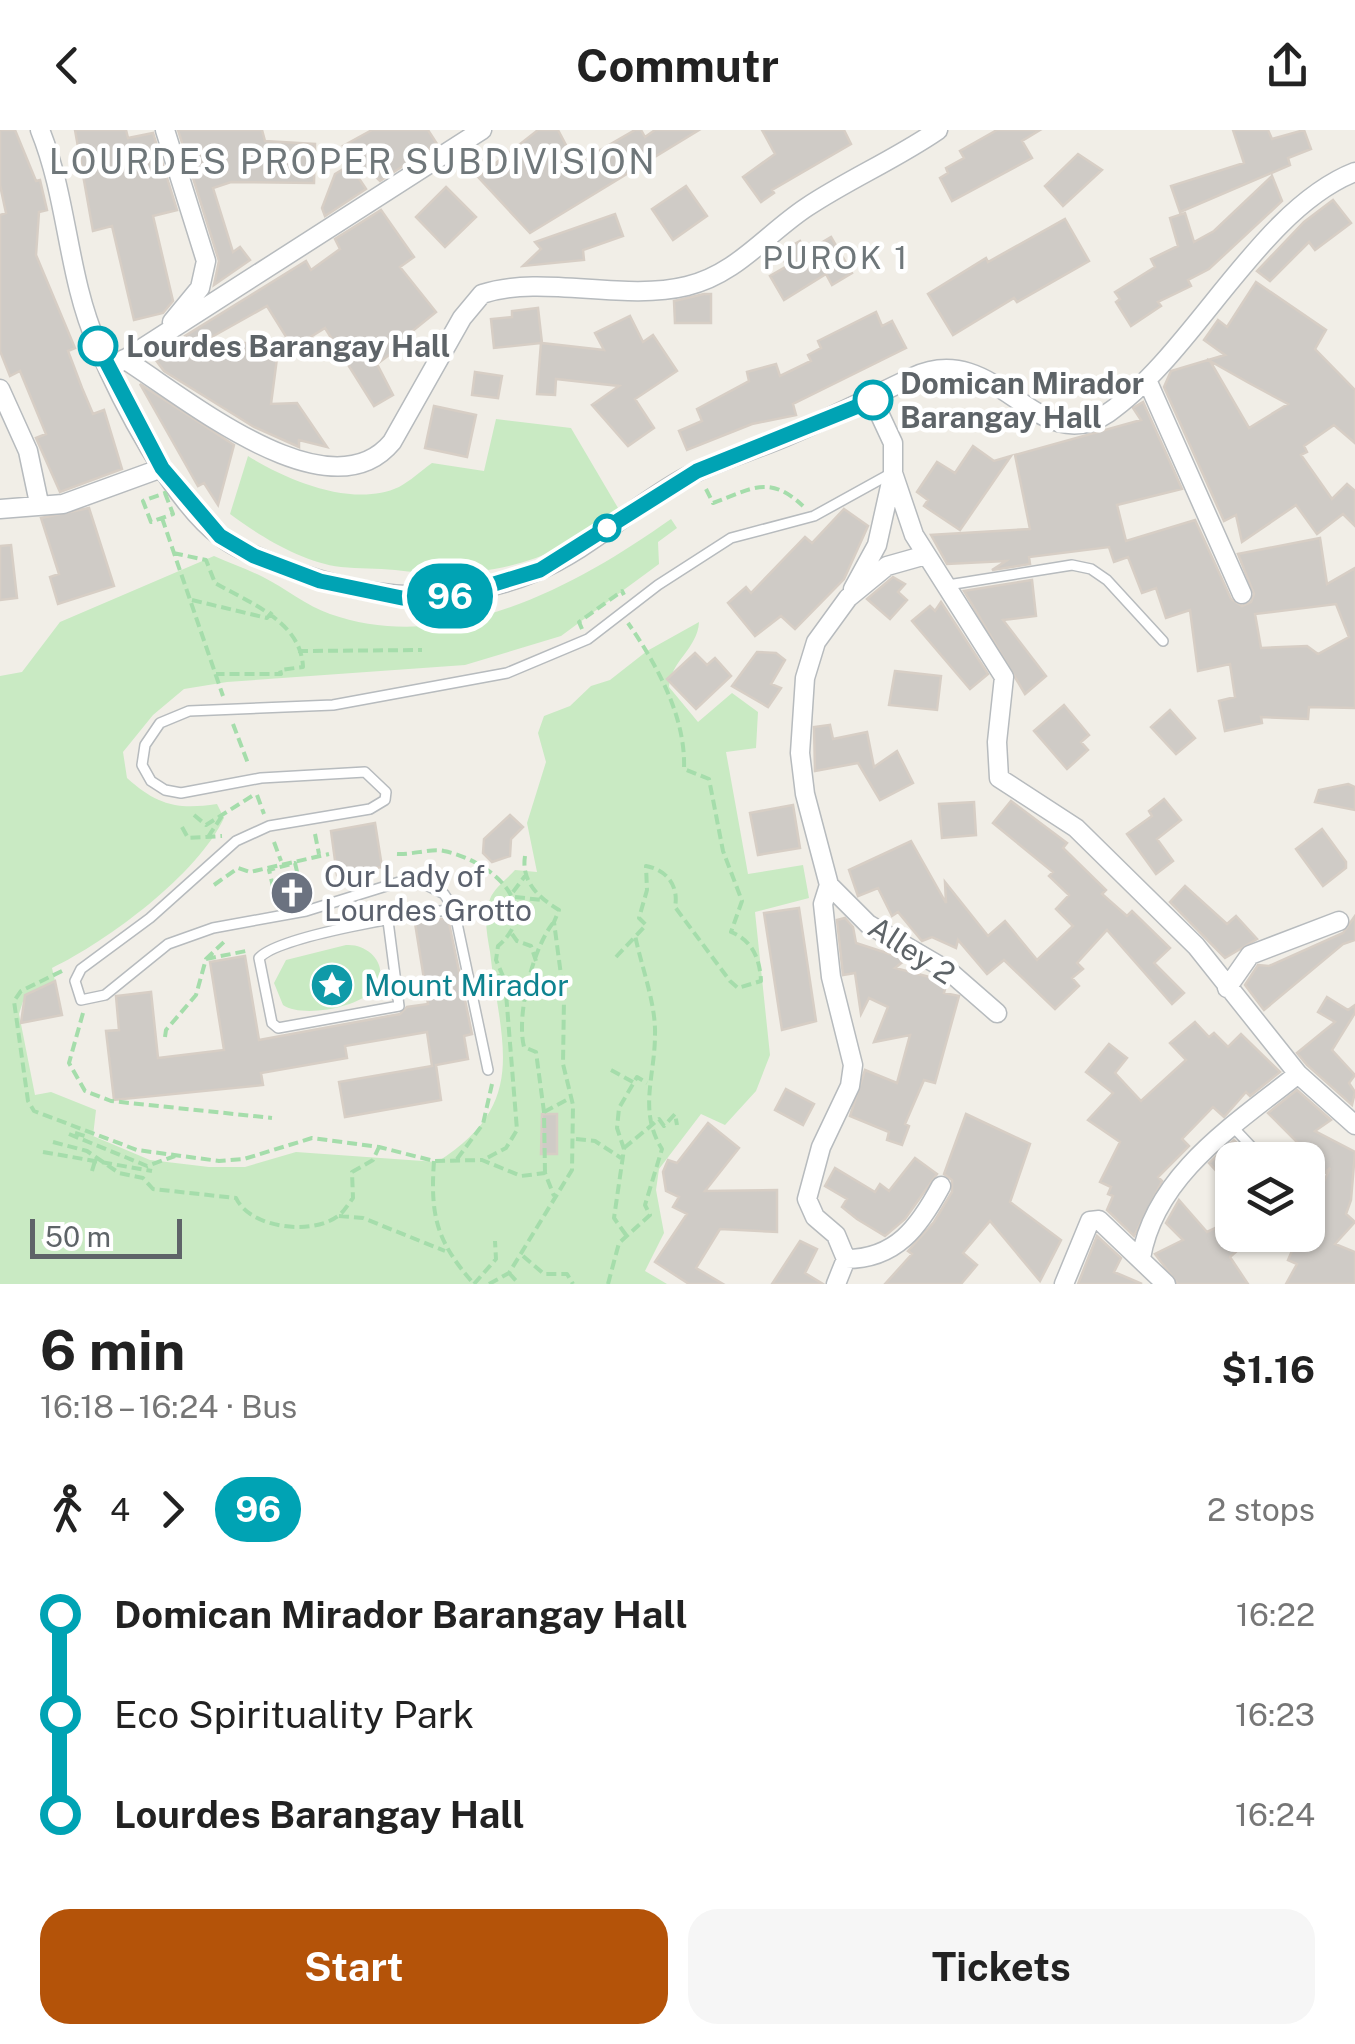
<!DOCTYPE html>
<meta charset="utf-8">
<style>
:root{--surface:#fff;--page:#f6f6f6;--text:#222;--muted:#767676;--accent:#b45309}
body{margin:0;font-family:"Public Sans",sans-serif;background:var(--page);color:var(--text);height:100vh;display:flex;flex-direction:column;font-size:38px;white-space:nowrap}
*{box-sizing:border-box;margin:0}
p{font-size:32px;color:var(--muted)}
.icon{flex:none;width:55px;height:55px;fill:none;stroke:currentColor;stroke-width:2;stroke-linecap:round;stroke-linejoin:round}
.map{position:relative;height:1154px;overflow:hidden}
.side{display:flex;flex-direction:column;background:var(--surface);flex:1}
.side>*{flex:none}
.badge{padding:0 20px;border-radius:32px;font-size:35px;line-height:65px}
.controls{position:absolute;left:1215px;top:1012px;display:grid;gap:20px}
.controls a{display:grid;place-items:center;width:110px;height:110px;border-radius:20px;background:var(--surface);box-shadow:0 2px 8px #0004;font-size:50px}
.scale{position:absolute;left:30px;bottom:25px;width:152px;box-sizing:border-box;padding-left:10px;border:5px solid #5e6468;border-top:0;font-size:28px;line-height:35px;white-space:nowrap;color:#5e6468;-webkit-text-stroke:8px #fff;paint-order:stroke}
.map>.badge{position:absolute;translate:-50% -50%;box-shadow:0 0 0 5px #fff}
.legs{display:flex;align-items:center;gap:15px;height:110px;padding:0 40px;font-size:32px}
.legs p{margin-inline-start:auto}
.headline{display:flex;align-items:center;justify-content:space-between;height:170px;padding:0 40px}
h1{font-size:55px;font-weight:700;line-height:75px}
.cta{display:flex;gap:20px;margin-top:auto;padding:20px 40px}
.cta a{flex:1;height:115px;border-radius:30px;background:var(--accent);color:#fff;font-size:40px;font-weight:700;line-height:115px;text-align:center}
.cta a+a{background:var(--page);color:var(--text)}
ul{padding:0 40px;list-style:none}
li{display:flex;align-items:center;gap:35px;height:100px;font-size:38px}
li i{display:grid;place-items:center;width:15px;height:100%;margin:0 12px;background:currentColor}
li i::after{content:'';width:25px;height:25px;margin:-12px;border:8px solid;border-radius:50%;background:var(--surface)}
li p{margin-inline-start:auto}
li:first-child i{background:linear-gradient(#0000 50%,currentColor 0)}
li:last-child i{background:linear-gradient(currentColor 50%,#0000 0)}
header{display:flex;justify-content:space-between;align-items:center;height:130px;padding:0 40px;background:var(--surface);font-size:45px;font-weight:700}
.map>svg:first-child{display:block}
</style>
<header><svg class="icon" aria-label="back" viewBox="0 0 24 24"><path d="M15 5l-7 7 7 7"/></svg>Commutr<svg class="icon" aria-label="share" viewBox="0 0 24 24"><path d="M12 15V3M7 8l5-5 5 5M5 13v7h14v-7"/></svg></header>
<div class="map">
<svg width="1355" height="1154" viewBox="0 0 1355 1154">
<rect width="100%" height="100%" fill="#f1eee7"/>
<path fill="#c9eac3" d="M496,289L571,298L621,383C545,434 487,451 395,440C377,438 359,439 341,437C302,432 261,407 230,384L248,326C288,351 354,378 399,357C410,351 421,341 432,333L484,341Z
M671,389L677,398L658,412L659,434L561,506L465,535L227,552L184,559L153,585L123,622L127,648C157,675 177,680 217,674L224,688C198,744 108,811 52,838L55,851L25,865L19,884L35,965L51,962L96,980L93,1006L150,1030L209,1037H245L296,1022L437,1032C531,973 500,913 490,822C487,804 483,786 490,769C494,758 507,749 515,740L537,742L527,693L546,632L538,603L544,586L570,576L591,556L610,550L647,521L699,492C698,518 670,532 669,557L698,592L732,563L758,582L756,618L726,622L748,744L803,735L809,768L755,782L770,925L756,961L725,995L701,984L659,1039L656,1060L664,1103L645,1141L667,1154H0V546L22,542L60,492L214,426C230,433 247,439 263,447C285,458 307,476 330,484C450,526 576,456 671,389Z
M346,815C371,813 393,840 372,861C356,878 302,888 283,875L274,853L286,830Z"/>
<path fill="#cfcbc6" stroke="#d7cec5" stroke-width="2.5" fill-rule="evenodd" d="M0,0H15L36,51L40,50L47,80L39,82L36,125L75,218L68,221L82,258L93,284L104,280L122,339L60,362L36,308L46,304L20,241L10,246L0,221V85L6,83L0,55Z
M75,0H126L128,8L153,3L177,80L153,86L173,171L163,183L134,190L112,96L93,101Z
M178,0H262L265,11L315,14L314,53L231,52L213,58L233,122L240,117L250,130L214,155L219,131Z
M372,0H428L437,14L380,51L368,39L358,47L366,59L325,86L322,78L335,44L353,33L343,16Z
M538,0H558L576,34L635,0H641L645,7L655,0H699L530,103L478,47Z
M762,0H844L851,14L772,60L774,63L761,72L743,47L775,24Z
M997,0H1040L1022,11L1032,28L952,71L940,48L948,43L946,38L964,28L960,21Z
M1233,0H1268L1272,9L1304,0L1311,19L1288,28L1290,35L1180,82L1171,56L1244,33Z
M1078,24L1102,40L1063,76L1045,56Z
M1272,46L1282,71L1209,139L1188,150L1191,156L1158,172L1161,176L1131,196L1116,172L1120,169L1115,162L1155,137L1151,129L1178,116L1170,88L1185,83L1194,112L1214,101Z
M686,56L707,86L673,110L652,79Z
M446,57L476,87L445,117L416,87Z
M1333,70L1351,93L1315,120L1309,112L1270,151L1257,141L1304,92Z
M381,80L414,127L400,137L436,182L410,203L413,207L377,234L393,265L374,276L325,198L277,228L271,274L297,273L327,317L299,310V317L254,297L164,241L155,229L177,213H189L185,206L306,131L311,140L340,119L335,109ZM267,176L290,213H201Z
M615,84L623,106L583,120L584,130L523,136L541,119L535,112Z
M1065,89L1089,131L1017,172L1014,168L953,205L928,164L986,128L988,132Z
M831,107L852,143L832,155L826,144L784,170L770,146L787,136L779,123L800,111L806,122Z
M1256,152L1326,200L1315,219L1355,260V313L1334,295L1304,316L1307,322L1301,325L1332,369L1347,354L1355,361V396L1343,384L1317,404L1296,375L1242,412L1236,385L1224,391L1164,257L1171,241L1225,225L1204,210L1218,190L1227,197ZM1210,231L1249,253L1288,274L1249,298Z
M704,164H711V193H675L674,171Z
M538,178L542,213L494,218L491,189L512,187V181Z
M876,182L882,196L892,191L906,218L793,274L796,285L752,294L687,320L679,301L702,291L697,279L749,251L747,242L776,234L780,246L811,231L808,225L821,218L818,211Z
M630,186L643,212L653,205L677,241L635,269L654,298L628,316L592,275L619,256L556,249L555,265L537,264L541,213L604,220L595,203Z
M475,242L502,246L498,268L472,265Z
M140,254L234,315L218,375L204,353L198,356Z
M1143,272L1182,359L1117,375L1126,411L1195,390L1231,469L1242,476L1251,472L1254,464L1238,424L1320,408L1327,454L1355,438V578L1309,577L1308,589L1261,587L1262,593L1225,601L1219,571L1235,567L1230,534L1198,541L1190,480L1166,488L1156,458L1142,463L1128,427L1114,432L1109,417L1029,427L1030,434L992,440L1006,431L947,434L931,405L1030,399L1015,325L1141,290L1133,278ZM1336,474L1349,507L1318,524L1307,516L1261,518L1255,484Z
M434,276L476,285L467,327L425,318Z
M973,316L994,331L1011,326L960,400L924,376L928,370L917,362L937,332L955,343Z
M89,378L114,456L58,474L50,447L59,444L41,388Z
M844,379L868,396L844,449L795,499L781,486L755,506L728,473L746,457L751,463L805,407L812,413Z
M11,415L17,468L0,470V416Z
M893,447L905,454L898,462L907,470L890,489L867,469Z
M1032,450L1036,486L1003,490L1046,546L1025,564L964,461Z
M941,472L988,544L970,559L912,491L930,476L935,481Z
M757,522L776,523L785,530L771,554L781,558L768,577L732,556Z
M695,523L707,535L715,528L731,546L696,579L667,549Z
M895,541L941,546L937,580L889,575Z
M1064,575L1089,605L1081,612L1088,620L1067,639L1034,601Z
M1170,580L1195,608L1176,624L1151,597Z
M830,595L833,609L867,602L874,637L897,621L913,653L880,670L858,633L815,641L814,597Z
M1348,654L1355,657V680L1315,672L1319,660Z
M1164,669L1181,690L1157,709L1173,731L1156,744L1127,704L1152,686L1149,681Z
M1011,671L1067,713L1063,718L1106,760L1102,764L1127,786L1132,781L1170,818L1154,833L1184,863L1172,874L1107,800L1077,833L1083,839L1072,848L1079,856L1055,879L1004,830L987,844L958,810L956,818L932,807L922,811L898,782L892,786L878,758L858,766L849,740L911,711L946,773L945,752L988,806L1005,791L1037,830L1073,796L1056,779L1069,765L1049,746L1053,742L993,693Z
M974,672L976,705L942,708L939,674Z
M793,675L800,718L758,725L750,683Z
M510,685L523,697L511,709L510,726L492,732L483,723L484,709Z
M375,693L382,737L337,745L331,701Z
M1322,699L1346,732V738L1323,756L1296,719Z
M1185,756L1227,794L1236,786L1257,809L1225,828L1170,772Z
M799,778L816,891L782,900L764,783Z
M1355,786V810L1343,814L1264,880L1245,855L1258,835L1269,836L1343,803Z
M448,788L472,904L464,906L468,929L436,935L441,970L345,987L339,952L432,936L427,902L345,916L347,928L261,943L263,955L114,970L106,901L119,900L116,866L151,862L158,928L224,920L210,832L245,826L259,910L400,884L407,877L428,874L415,793Z
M845,788L853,797L856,813L899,827L905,830L895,838L937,849L946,855L944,863L959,866L935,953L924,950L905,994L909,996L902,1015L887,1010L889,1002L850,986L865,940L897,953L910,905L874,912L888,877L869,868L861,884L855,843L843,845L837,790Z
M55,851L62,885L21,893L25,865Z
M1327,867L1348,880L1355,875V883L1332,920L1355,945L1349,953L1355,962L1352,975L1307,935L1297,923L1335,892L1318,882Z
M1195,892L1209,907L1214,903L1228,917L1241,904L1280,942L1250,966L1246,962L1224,987L1213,977L1182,1009L1189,1016L1158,1047L1162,1051L1134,1106L1107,1080L1113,1066L1108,1064L1111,1057L1100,1052L1120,1012L1088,990L1113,963L1086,942L1109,914L1127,928L1115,943L1141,971L1186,930L1170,913Z
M786,959L814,974L803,995L775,980Z
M1297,960L1331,990L1315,1001L1355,1022L1351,1070L1346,1084L1355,1092L1335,1114L1355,1122V1154H1286L1297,1134L1288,1130L1299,1105H1308V1087L1330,1038L1308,1058V1030H1283L1299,1014L1268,983Z
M542,984H557V1024H541Z
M966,984L1030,1014L1010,1072L1061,1110L1040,1151L990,1091L963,1123L977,1135L961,1154H885L912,1124L908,1121L934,1092L952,1062V1050L944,1044Z
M708,993L739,1018L705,1061L777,1060V1102L720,1099L696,1138L723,1154H689L655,1132L687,1084L673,1077L679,1067L666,1061L663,1042L668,1030L677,1033Z
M1234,1010L1253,1030H1232V1058L1209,1033Z
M915,1028L937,1044L905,1089L885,1106L857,1089L842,1077L847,1069L825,1056L835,1038L875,1062L880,1054L889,1061Z
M1179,1070L1207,1102L1232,1090V1105H1255L1230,1127L1248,1154H1178L1155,1124L1183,1110L1166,1093Z
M1097,1106L1121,1128L1114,1142L1142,1154H1078Z
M800,1111L817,1119L805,1143L823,1154H772Z"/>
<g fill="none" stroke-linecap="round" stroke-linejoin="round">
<g stroke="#b7bbbe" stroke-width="12">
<path id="service" d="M948,455L1072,435L1091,439L1107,450L1163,511
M388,791L399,876L278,898L272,893L259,828C280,805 417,784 454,779
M488,940L454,779L444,764L412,748L306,781L213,798L168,814L105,865L81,870L75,851L81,839L150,788L236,711L269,696L370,679L385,670L386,662L365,642L261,648L181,663L165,660L151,651L142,635L145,615L160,593L189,581L333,575L507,543L588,509L658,455L731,408L814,386L890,344
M1232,996L1264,1030
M1267,1112L1274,1105"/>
</g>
<g stroke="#b7bbbe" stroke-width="21">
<path id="minor" d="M40,0C68,69 67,145 97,214C120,269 173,372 221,407C240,421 263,429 285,438C370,470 451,477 535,442C590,419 634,375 686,347C717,331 752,321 785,307C829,289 870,267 913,247C997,207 1037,332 1108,283C1194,223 1260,79 1355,42
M165,0L206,131L200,158L172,192
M124,229C185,267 329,388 392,312L462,188L482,164C543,144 622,172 687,156C737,144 766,104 807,77C849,49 896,29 938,0
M119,233L482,0
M1147,250L1242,464
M0,259L28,321L39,373
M873,270L893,313V343L914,405L1004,547L997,612L999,648L1076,698L1196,816L1298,944L1355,995
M0,379L63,374L162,338
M853,459L877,415L893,343
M829,755L868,794L950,842L997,883
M1227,858L1250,825L1339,791
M1141,1128C1155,1044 1237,993 1298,944
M846,1129C896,1129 919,1097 941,1056
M836,1154L846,1129L836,1105L815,1087L807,1069L821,1017L850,956L853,935L831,847L823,774L829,755L805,664L800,623L805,548L816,512L848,468L887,436L926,425
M1064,1154L1090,1091L1099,1090L1166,1154"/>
</g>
<path stroke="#a5ddab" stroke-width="4" stroke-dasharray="10 5" stroke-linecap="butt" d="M706,359L713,373C752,359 769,344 803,376
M165,363L173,384L151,392L143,371Z
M162,388L223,566
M173,423L206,430L215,453C252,474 301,492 303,537L280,540L281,544H216
M192,470L267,488L272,482
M582,499L579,492L622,461L624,465
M298,521L422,520
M233,594L249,636
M257,665L264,684
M194,685L206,695L252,666
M182,697L188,708L222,706
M315,704L319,724
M208,707L222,686
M274,712L281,731
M397,724C412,725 431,718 444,721C489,730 545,776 498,816L496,830L505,851L517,1000L506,1018L483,1030
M214,755L238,738L250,742L329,724
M513,762L525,746
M515,767L542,770
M277,773L269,740L295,733L303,767
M512,804L517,811L531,816L536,831
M616,827L646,795L639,788L647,760L646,736C667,740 679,756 675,777L730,851L738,858L761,851C760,829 752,810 731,802L742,771L723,721L709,649L684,639C686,587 657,535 628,493
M206,829L246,821
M62,841L21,861L14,871L28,971L34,981L137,1020L219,1031L244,1029L312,1008L379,1017L434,1031L482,1030L521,1046L545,1043L554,1066
M505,851L528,856
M485,855L502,844
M83,883L69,933L85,961L111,971L272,988
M165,907L166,900L196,865L206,829L225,811
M611,940L633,952
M544,982L570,968
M75,1003L88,1007
M69,1004L147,1036L175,1026
M576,1009L595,1011L621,1028
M53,1012L87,1021L119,1043L143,1048L153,1059L236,1068C250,1098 311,1106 338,1086C344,1082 349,1073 353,1068L352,1042L373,1030L379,1017
M624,1018L659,989L664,996L675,984L677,995
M43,1022L152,1041
M457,1029L483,994L492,954
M434,1031C430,1087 437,1112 474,1154
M92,1041L95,1031
M545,1043L544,982L536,922L524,917C516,885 533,818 553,793
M339,1086L363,1088L445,1121
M626,1105L614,1088L624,1019L617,998L619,978L637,947L647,953
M523,1126L544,1144H567L573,1154
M509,1143L519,1154
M474,1154L496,1129L495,1111
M489,1154L509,1143L572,1040L573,975L563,934L564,868L554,792L559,780C539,768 521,752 525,726
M608,1154L619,1113L650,1085L645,1075L662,1019C638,981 655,946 655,905C656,873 641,836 635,805"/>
<use href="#service" stroke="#fff" stroke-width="9"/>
<use href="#minor" stroke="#fff" stroke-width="18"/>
</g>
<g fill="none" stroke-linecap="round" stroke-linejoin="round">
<g stroke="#fff" stroke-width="22">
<path id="line-1" d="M98,216L162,338L220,406L254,426L320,451L402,468L458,465L540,440L697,341L873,270"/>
</g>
<use href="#line-1" stroke="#00a3b4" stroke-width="15"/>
</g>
<defs>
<g id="church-disc" transform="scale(2.25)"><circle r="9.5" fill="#6b7280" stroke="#fff"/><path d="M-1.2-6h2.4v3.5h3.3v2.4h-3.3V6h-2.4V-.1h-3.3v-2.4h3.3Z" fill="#fff"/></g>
<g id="sight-disc" transform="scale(2.25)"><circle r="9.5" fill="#0f9aa8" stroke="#fff"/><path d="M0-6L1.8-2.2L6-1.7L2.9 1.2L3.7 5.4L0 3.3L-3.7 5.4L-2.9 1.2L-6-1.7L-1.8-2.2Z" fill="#fff"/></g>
</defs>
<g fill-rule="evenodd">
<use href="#church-disc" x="292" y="763"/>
<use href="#sight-disc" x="332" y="855"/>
</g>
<g fill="#fff" stroke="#00a3b4" stroke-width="5">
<circle cx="98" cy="216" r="18"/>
<circle cx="873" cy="270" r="18"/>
<circle cx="607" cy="398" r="12"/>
</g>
<g text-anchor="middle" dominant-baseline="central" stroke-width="9" stroke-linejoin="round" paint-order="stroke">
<g font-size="30" font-weight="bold" fill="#5e6468" stroke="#fff" text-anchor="start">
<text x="126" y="216">Lourdes Barangay Hall</text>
<text x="900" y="253">Domican Mirador<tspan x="900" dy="34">Barangay Hall</tspan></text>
</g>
<g font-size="30" fill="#5b616d" stroke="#fff" text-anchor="start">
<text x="324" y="746">Our Lady of<tspan x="324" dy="34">Lourdes Grotto</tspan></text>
</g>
<g font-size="30" fill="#5e6468" stroke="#fff">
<text transform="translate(912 820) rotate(33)">Alley 2</text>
</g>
<g font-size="30" fill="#0d838f" stroke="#fff" text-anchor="start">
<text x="364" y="855">Mount Mirador</text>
</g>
<g font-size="32" letter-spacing="2.5" fill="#6f777a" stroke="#fff">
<text x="836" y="127">PUROK 1</text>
</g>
<g font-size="35" letter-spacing="2.5" fill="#6f777a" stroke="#fff">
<text x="353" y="31">LOURDES PROPER SUBDIVISION</text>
</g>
</g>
</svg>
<div class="controls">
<a><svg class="icon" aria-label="layers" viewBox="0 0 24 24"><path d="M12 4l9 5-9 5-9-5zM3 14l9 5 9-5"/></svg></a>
</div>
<div class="scale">50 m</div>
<b class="badge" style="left:450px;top:466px;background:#00a3b4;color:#fff">96</b>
</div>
<section class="side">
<div class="headline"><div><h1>6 min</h1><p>16:18 – 16:24 · Bus</p></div><b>$1.16</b></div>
<div class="legs"><svg class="icon" aria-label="walk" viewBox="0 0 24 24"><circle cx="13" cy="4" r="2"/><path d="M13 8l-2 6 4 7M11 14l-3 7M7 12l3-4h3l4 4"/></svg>4<svg class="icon" aria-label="forward" viewBox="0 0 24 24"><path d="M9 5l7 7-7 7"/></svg><b class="badge" style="background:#00a3b4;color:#fff">96</b><p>2 stops</p></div>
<ul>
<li><i style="color:#00a3b4"></i><b>Domican Mirador Barangay Hall</b><p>16:22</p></li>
<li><i style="color:#00a3b4"></i><span>Eco Spirituality Park</span><p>16:23</p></li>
<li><i style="color:#00a3b4"></i><b>Lourdes Barangay Hall</b><p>16:24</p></li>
</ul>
<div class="cta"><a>Start</a><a>Tickets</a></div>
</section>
